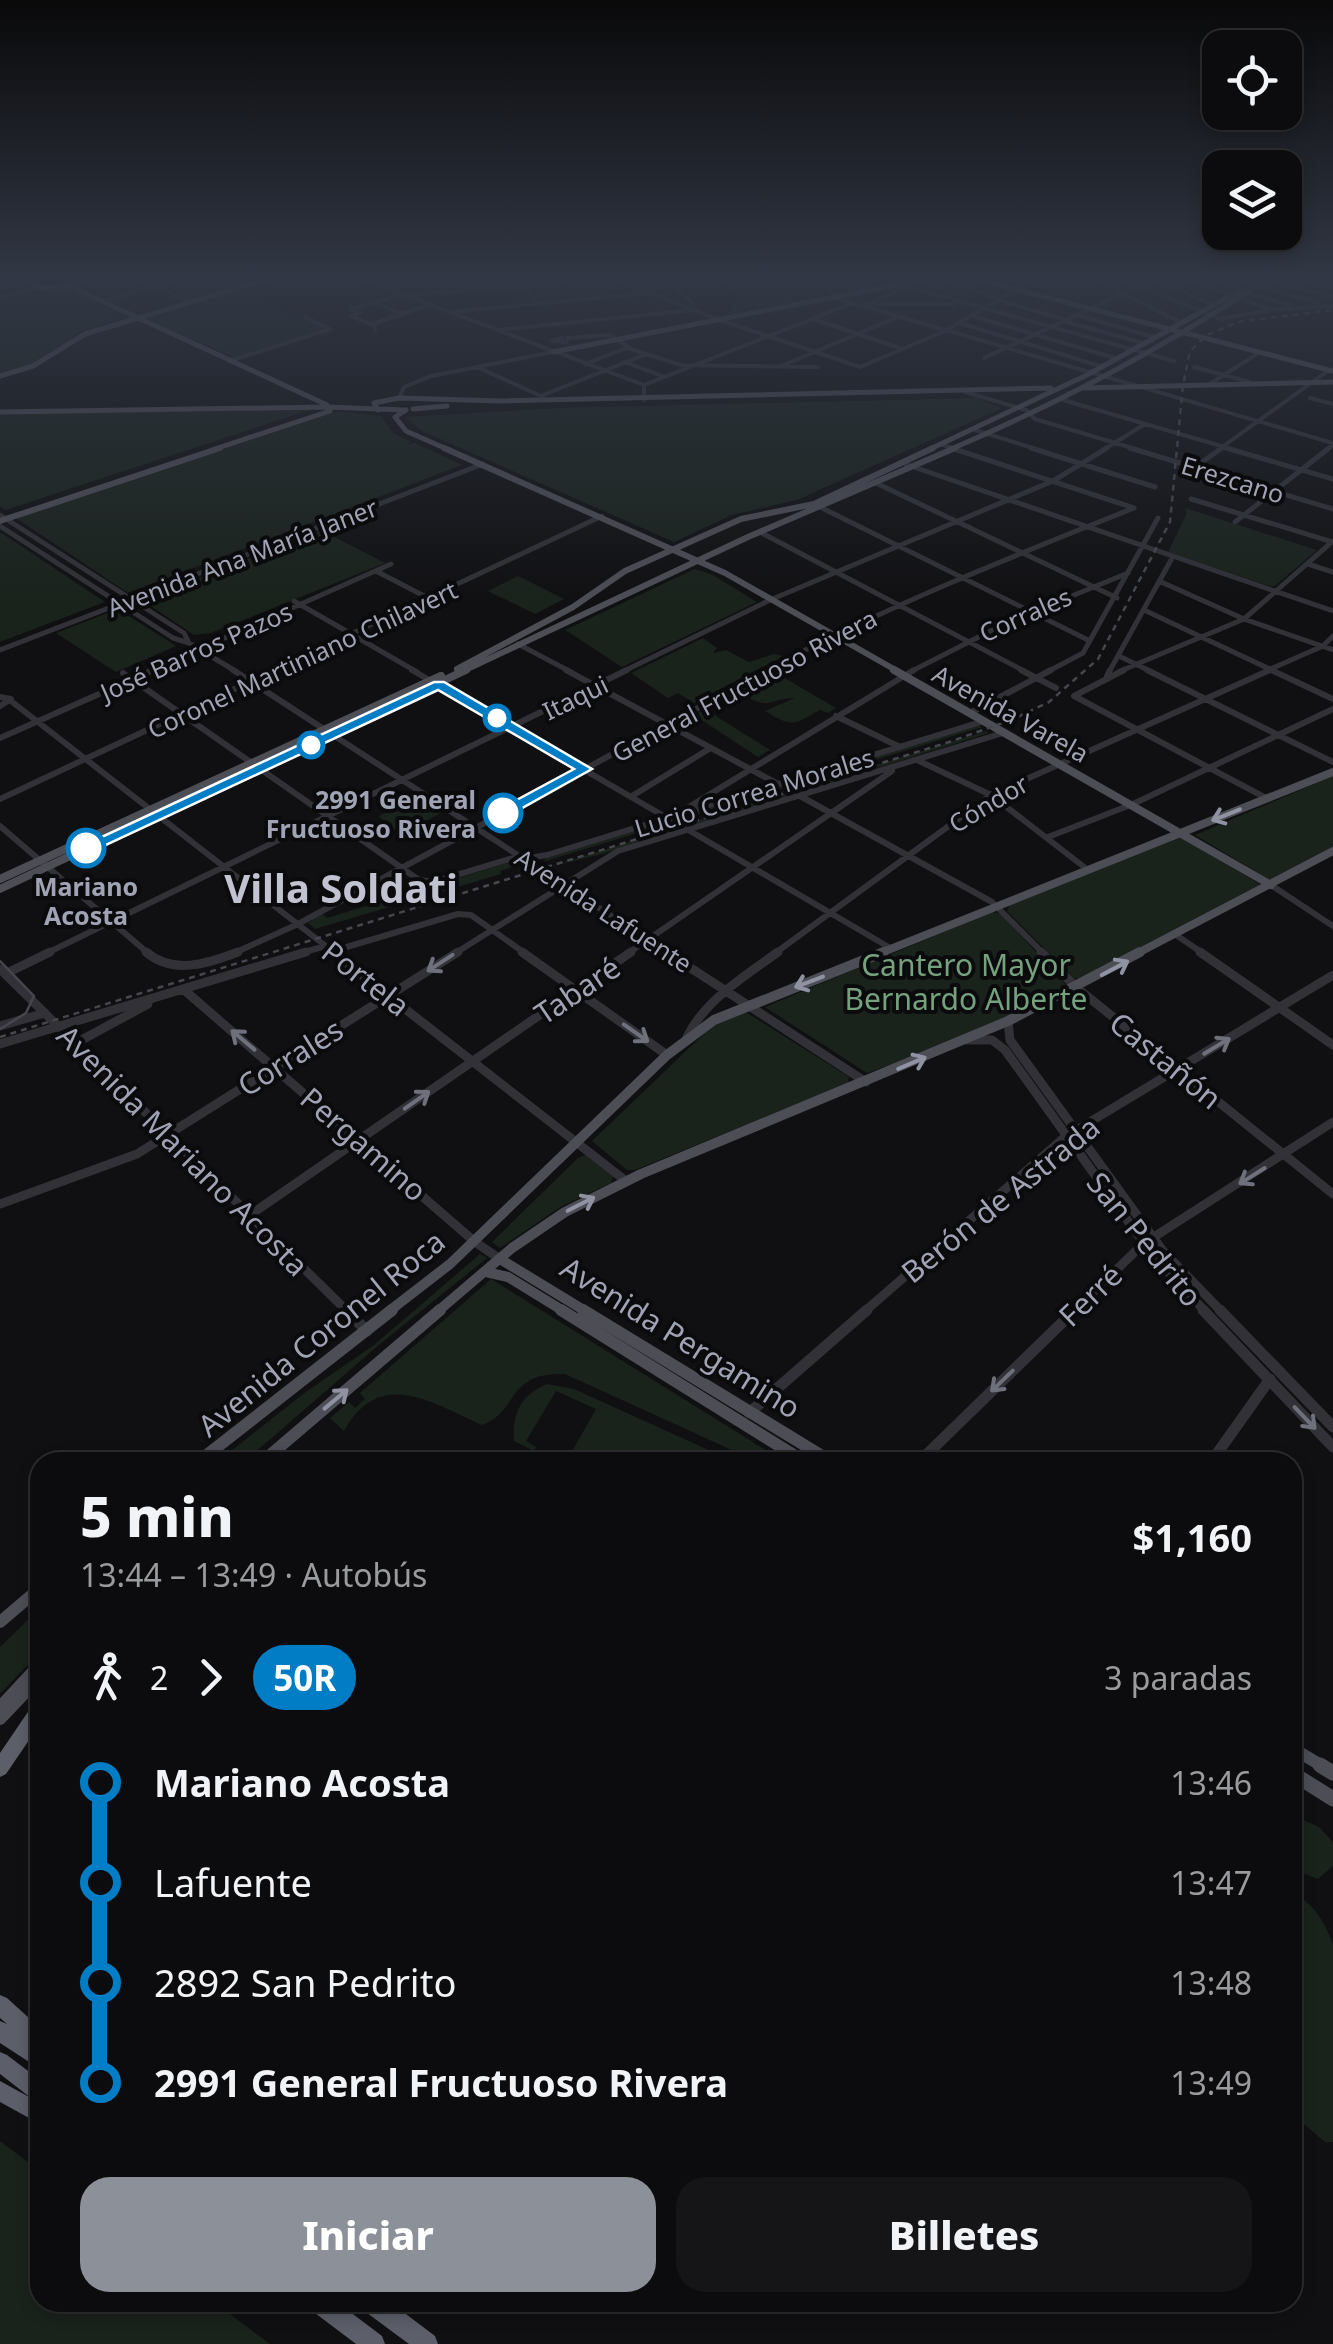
<!DOCTYPE html>
<html lang="es">
<meta charset="utf-8">
<style>
:root{--surface:#0c0c0e;--page:#151517;--text:#f1f3f6;--muted:#9a9b9e;--line:#2c2c2e;--accent:#8c9099}
body{margin:0;font-family:"Noto Sans",sans-serif;background:var(--page);color:var(--text);height:100vh;display:flex;flex-direction:column;font-size:38px;white-space:nowrap}
*{box-sizing:border-box;margin:0}
p{font-size:32px;color:var(--muted)}
.icon{flex:none;width:55px;height:55px;fill:none;stroke:currentColor;stroke-width:2;stroke-linecap:round;stroke-linejoin:round}
.map{position:relative;flex:1;overflow:hidden}
.side{position:absolute;left:30px;top:1452px;width:1272px;height:860px;display:flex;flex-direction:column;background:var(--surface);border-radius:30px;box-shadow:0 5px 15px #0003,0 0 0 2px var(--line)}
.side>*{flex:none}
.badge{padding:0 20px;border-radius:32px;font-size:35px;line-height:65px}
.fabs{position:absolute;left:1202px;top:30px;display:grid;gap:20px}
.fabs a{display:grid;place-items:center;width:100px;height:100px;border-radius:20px;background:var(--surface);box-shadow:0 5px 15px #0003,0 0 0 2px var(--line);font-size:50px}
.map>.badge{position:absolute;translate:-50% -50%;box-shadow:0 0 0 5px #fff}
.legs{display:flex;align-items:center;gap:15px;height:110px;padding:0 50px;font-size:32px}
.legs p{margin-inline-start:auto}
.head{display:flex;align-items:center;justify-content:space-between;height:170px;padding:0 50px}
h1{font-size:55px;font-weight:800;line-height:75px}
.button{display:flex;gap:20px;margin-top:auto;padding:20px 50px}
.button a{flex:1;height:115px;border-radius:30px;background:var(--accent);color:#fff;font-size:40px;font-weight:800;line-height:115px;text-align:center}
.button a+a{background:var(--page);color:var(--text)}
ul{padding:0 50px;list-style:none}
li{display:flex;align-items:center;gap:35px;height:100px;font-size:38px}
li i{display:grid;place-items:center;width:15px;height:100%;margin:0 12px;background:currentColor}
li i::after{content:'';width:25px;height:25px;margin:-12px;border:8px solid;border-radius:50%;background:var(--surface)}
li p{margin-inline-start:auto}
li:first-child i{background:linear-gradient(#0000 50%,currentColor 0)}
li:last-child i{background:linear-gradient(currentColor 50%,#0000 0)}
.map>svg:first-child{display:block}
</style>
<div class="map">
<svg width="1333" height="2344" viewBox="0 0 1333 2344">
<rect width="100%" height="100%" fill="#101012"/>
<path fill="#1a221c" d="M780,277L787,294L803,301L729,315L740,297L726,282H769Z
M66,288L126,317L80,332L31,364L0,373V299Z
M235,291L327,328L234,357L143,318Z
M976,398L1002,408L797,500L732,515L674,542L422,431L405,417L561,408Z
M309,410L6,510L0,507V414Z
M337,411L381,416L393,433L411,442L405,445L415,443L462,465L128,593L16,518Z
M1185,508L1317,550L1275,586H1269L1168,552L1187,513Z
M321,530L385,563L211,633L194,635L142,600Z
M0,532L105,602L0,642Z
M695,569L713,575L757,602L622,667L565,630Z
M518,576L564,599L535,614L488,591Z
M118,609L176,646L116,672L56,633Z
M703,638L717,648L713,653L726,650L749,662L774,654L784,656L701,699L695,696L698,701L688,706L691,701L678,693L668,698L631,673Z
M774,672L836,708L828,713L820,710C793,725 793,728 765,711L795,698C765,699 772,712 738,692Z
M705,709L770,750L758,757L694,715Z
M979,725L982,727L543,862L547,858Z
M986,731L989,733L602,854L549,867Z
M1333,776V847L1270,880L1195,835Z
M417,797L441,813L411,829L405,824L374,840L362,831L383,820L379,816Z
M1181,837L1261,885L1081,979L1074,978L1007,911L1010,904Z
M510,862L520,865L500,871L501,874L315,929L308,923L322,913L327,918Z
M992,912L1001,914L1068,987L978,1034L867,1073L765,1007Z
M744,1011L849,1077L848,1083L635,1170H627L592,1141L710,1028Z
M588,1154L613,1176L611,1183L562,1206L500,1248L492,1242L578,1158Z
M480,1254L487,1258L380,1344L244,1462H217L307,1391L374,1345Z
M491,1279L785,1462H758L565,1374C505,1372 520,1411 482,1425C432,1403 380,1366 344,1431L330,1418L349,1402L355,1408L365,1399L360,1393Z
M547,1384L574,1389L735,1462H566L596,1409L556,1391L526,1441L536,1447L534,1451L514,1441C512,1413 521,1395 547,1384Z
M40,1608V1652L0,1694V1647Z
M1292,1815L1319,1827L1333,1842V1866L1318,1879L1293,1869Z
M1292,1894C1314,1901 1326,1925 1333,1945V2142H1325L1293,2115Z
M0,2141L40,2171V2302L215,2303L270,2344H0Z"/>
<g fill="none" stroke-linecap="round" stroke-linejoin="round">
<path stroke="#313137" stroke-width="4" d="M123,274L192,302
M216,274L245,286
M349,274L644,385V400
M520,274L537,305
M602,274L714,318L860,367L945,331L1040,275
M812,274L839,299L1333,443
M891,274L908,287L1174,361
M1084,274L1182,323
M1109,274L1220,319L1270,310L1333,306
M1173,274L1268,309
M1202,274L1239,290
M1230,274L1250,284
M1273,274L1333,289
M941,277L1004,302L1067,320
M620,278L662,274
M566,279L569,280H563Z
M366,280L436,274
M1156,280L1213,305
M1265,280L1333,297
M672,282L694,305L693,310
M67,286L109,274
M1256,286L1317,302
M641,288L769,280L784,274
M1246,293L1290,305
M408,295L526,286
M0,297L38,288
M103,301L198,274
M373,302L403,314
M869,303L908,287
M865,304H955
M451,312L649,293
M1077,315L1157,338
M972,316L1118,359
M816,320L903,349
M1067,322L1146,344
M960,323L1103,367
M372,324L429,305
M375,330V326L351,316L360,313L351,309L400,295
M498,330L693,310
M562,338L552,341L567,342
M567,338L610,335L631,349L681,365L818,367
M984,358L1166,274
M229,361L330,329L305,317
M625,362L665,377
M585,364L629,347
M781,366L898,317
M477,367L543,397
M1194,367L1250,382
M644,385L853,303
M1208,385L1260,352
M965,392L1026,410L1035,419L1139,450
M543,395L647,354
M399,398L404,387L431,376L553,352
M1310,398L1333,404
M1063,400L1235,450
M975,430L1039,450
M943,445L959,450
M1103,450L1145,424
M1218,450L1329,370
M1326,450L1333,445"/>
<path stroke="#313137" stroke-width="5" d="M951,448L1134,508
M1031,448L1155,487
M1130,448L1333,509
M1226,448L1333,479
M905,464L1333,611
M1195,467L1222,448
M876,483L1117,598
M1191,499L1333,542
M814,504L1090,641
M0,515L184,633L189,643
M1235,522L1329,448
M0,526L173,638L189,643L237,672
M760,532L1026,672
M1308,564L1333,572
M376,571L430,599
M1159,581L1244,619L1333,650
M294,601L417,672
M1144,610L1276,672
M518,644L571,672
M0,650L483,464
M1121,657L1152,672
M148,672L391,564
M270,672L602,516
M622,672L770,600L1053,481L1107,448
M763,672C883,608 1008,558 1134,508
M910,672L1006,623L1128,573
M1047,672L1083,653L1158,518
M1109,672L1171,560
M1118,672L1244,619L1333,541
M1264,672L1323,646L1333,636"/>
<path stroke="#313137" stroke-width="6" d="M233,670L670,954
M412,670L669,819L914,670
M566,670L778,784
M1021,670L1056,688
M1147,670L1333,762
M1271,670L1333,699
M123,673L419,880L433,882L520,856
M1107,676L1110,670
M1074,696L1124,670
M1074,696L1268,799
M0,697L11,699L0,706
M11,701L336,954
M970,713L1051,670
M836,716L900,747
M0,738L153,670
M917,760L991,795L1088,870
M632,796L709,749
M800,796L992,902L1044,954
M0,799L275,670
M0,826L149,954
M690,831L892,949
M1048,837L1133,804L1333,709
M523,859L547,855L984,721
M1271,885L1333,926
M1176,935L1204,954
M333,951L458,914L471,915L526,954
M45,954L627,670
M232,954L298,924L768,670
M298,954L325,946
M454,954L618,851L1003,733
M627,954L892,771
M774,954L991,795L1270,670"/>
<path stroke="#313137" stroke-width="9" d="M146,952C173,975 207,964 238,952
M332,952L626,1181
M522,952L667,1055
M666,952L866,1082
M1041,952L1077,988L1333,1194
M1200,952L1333,1045
M0,969L348,1312
M5,974L50,952
M183,989L475,1242L500,1259
M1008,1021L1010,1040L1163,1251L1222,1312
M0,1026L45,1013
M687,1037C705,1000 745,976 778,952
M967,1040H992L1005,1050L1156,1260L1206,1312
M76,1043L148,1004
M0,1044L306,952
M0,1204L137,1154L458,952
M250,1215L631,952
M864,1312L1065,1137L1333,975
M1073,1312L1143,1244L1333,1122"/>
<path stroke="#313137" stroke-width="11" d="M346,1310L367,1331
M1203,1310L1333,1447
M1220,1310L1333,1427
M749,1413L867,1310
M919,1462L1075,1310
M1211,1462L1270,1379"/>
<path stroke="#4d4d56" stroke-width="5" d="M17,274L40,288L71,287L327,405
M975,279L1333,371
M553,352L937,277L1058,274
M0,376L33,366L85,334L284,274
M1083,388L1333,382
M413,409L447,406
M378,410L374,403L399,398L501,401L1051,388
M406,410L395,417L406,431L449,450
M0,412L328,407L404,410
M212,450L330,411
M928,450L1089,374L1239,291
M949,450C1064,401 1171,344 1274,274"/>
<path stroke="#4d4d56" stroke-width="6" d="M444,448L725,573L899,672
M0,521L220,448
M457,669L573,607L625,571L741,519L814,504L933,448
M461,672L748,537L955,448"/>
<path stroke="#4d4d56" stroke-width="8" d="M894,670L1271,885
M0,879L441,676
M0,889L466,670
M878,954L1333,772
M1136,954L1333,851"/>
<path stroke="#4d4d56" stroke-width="10" d="M500,1259L587,1312
M486,1272L508,1277L565,1312
M388,1312L450,1264L667,1055L714,1020L884,952
M437,1312L512,1248L565,1212L641,1174L1008,1021L1140,952"/>
<path stroke="#4d4d56" stroke-width="12" d="M561,1310L805,1462
M583,1310L832,1462
M198,1462L392,1310
M262,1462L440,1310
M0,1622L40,1588
M0,1707L40,1664
M0,1719L40,1677
M1292,1748L1324,1767"/>
<path stroke="#4d4d56" stroke-width="15" d="M1320,1765L1333,1773
M1292,1773L1333,1799"/>
<path fill="#5c5e69" fill-rule="evenodd" d="M40,1701V1724L6,1774L0,1777V1753L34,1703Z
M0,1995L7,1998L40,2028V2069L0,2043V2021L7,2024L0,2018Z
M0,2052L7,2055L40,2080V2102L35,2100L40,2103V2124L0,2102V2081L31,2098L0,2074Z
M308,2302H337L382,2336L385,2344H356L311,2310Z
M360,2302H390L435,2336L438,2344H409L363,2310Z"/>
<path stroke="#46474e" stroke-width="2.5" d="M0,961L34,996L26,1013L0,1029"/>
<path stroke="#46474e" stroke-width="2.5" stroke-dasharray="6 5" stroke-linecap="butt" d="M0,1037L949,742L1011,720L1049,702L1098,659L1170,522L1183,385L1190,351L1207,335L1238,322L1333,310"/>
</g>
<defs><path id="oneway-shaft" d="M-6 0H5M1.5-3L5.5 0L1.5 3" fill="none" stroke-width="1.6" stroke-linecap="round" stroke-linejoin="round" transform="scale(2.5)"/></defs>
<g stroke="#8f92a1">
<use href="#oneway-shaft" transform="translate(1226 815) rotate(158)"/>
<use href="#oneway-shaft" transform="translate(1115 968) rotate(-28)"/>
<use href="#oneway-shaft" transform="translate(809 982) rotate(159)"/>
<use href="#oneway-shaft" transform="translate(912 1063) rotate(-23)"/>
<use href="#oneway-shaft" transform="translate(581 1204) rotate(-27)"/>
<use href="#oneway-shaft" transform="translate(336 1399) rotate(-40)"/>
</g>
<g stroke="#6e707c">
<use href="#oneway-shaft" transform="translate(440 963) rotate(147)"/>
<use href="#oneway-shaft" transform="translate(636 1033) rotate(35)"/>
<use href="#oneway-shaft" transform="translate(243 1040) rotate(-140)"/>
<use href="#oneway-shaft" transform="translate(1217 1046) rotate(-31)"/>
<use href="#oneway-shaft" transform="translate(417 1100) rotate(-35)"/>
<use href="#oneway-shaft" transform="translate(1252 1176) rotate(148)"/>
<use href="#oneway-shaft" transform="translate(1002 1381) rotate(136)"/>
<use href="#oneway-shaft" transform="translate(1305 1418) rotate(46)"/>
</g>
<linearGradient id="sky" x2="0" y2="1"><stop stop-color="#09090a"/><stop offset="0.46" stop-color="#313744"/><stop offset="1" stop-color="#313744" stop-opacity="0"/></linearGradient>
<rect width="1333" height="602" fill="url(#sky)"/>
<path fill="#007dc5" stroke="#fff" stroke-width="2.5" d="M434,682H444L592,769L508,816H498V810L574,769L438,690L91,852L78,848Z"/>
<g fill="#fff" stroke="#007dc5" stroke-width="5">
<circle cx="497" cy="718" r="12"/>
<circle cx="311" cy="745" r="12"/>
<circle cx="503" cy="813" r="18"/>
<circle cx="86" cy="848" r="18"/>
</g>
<g text-anchor="middle" dominant-baseline="central" stroke-width="8" stroke-linejoin="round" paint-order="stroke">
<g font-size="25" fill="#a0a3b4" stroke="#0b0b0d">
<text transform="translate(1233 479) rotate(17)">Erezcano</text>
<text transform="translate(242 557) rotate(-21)">Avenida Ana María Janer</text>
<text transform="translate(1025 614) rotate(-24)">Corrales</text>
<text transform="translate(196 651) rotate(-24)">José Barros Pazos</text>
<text transform="translate(302 659) rotate(-25)">Coronel Martiniano Chilavert</text>
<text transform="translate(744 685) rotate(-28)">General Fructuoso Rivera</text>
<text transform="translate(575 697) rotate(-26)">Itaqui</text>
<text transform="translate(1011 713) rotate(29)">Avenida Varela</text>
<text transform="translate(754 792) rotate(-17)">Lucio Correa Morales</text>
<text transform="translate(988 803) rotate(-31)">Cóndor</text>
<text transform="translate(604 910) rotate(33)">Avenida Lafuente</text>
</g>
<g font-size="25" font-weight="bold" fill="#a0a3b4" stroke="#0b0b0d" text-anchor="end">
<text x="476" y="799">2991 General<tspan x="476" dy="29">Fructuoso Rivera</tspan></text>
<text x="86" y="886" text-anchor="middle">Mariano<tspan x="86" dy="29">Acosta</tspan></text>
</g>
<g font-size="30" fill="#75a17e" stroke="#0b0b0d">
<text x="966" y="964">Cantero Mayor<tspan x="966" dy="34">Bernardo Alberte</tspan></text>
</g>
<g font-size="30" fill="#a0a3b4" stroke="#0b0b0d">
<text transform="translate(366 978) rotate(38)">Portela</text>
<text transform="translate(577 990) rotate(-34)">Tabaré</text>
<text transform="translate(290 1057) rotate(-32)">Corrales</text>
<text transform="translate(1166 1060) rotate(39)">Castañón</text>
<text transform="translate(364 1144) rotate(41)">Pergamino</text>
<text transform="translate(183 1150) rotate(45)">Avenida Mariano Acosta</text>
<text transform="translate(1000 1199) rotate(-39)">Berón de Astrada</text>
<text transform="translate(1145 1239) rotate(51)">San Pedrito</text>
<text transform="translate(1090 1295) rotate(-44)">Ferré</text>
<text transform="translate(321 1333) rotate(-39)">Avenida Coronel Roca</text>
<text transform="translate(681 1337) rotate(32)">Avenida Pergamino</text>
</g>
<g font-size="40" font-weight="bold" fill="#c1c3d0" stroke="#0b0b0d">
<text x="341" y="887">Villa Soldati</text>
</g>
</g>
</svg>
<div class="fabs">
<a><svg class="icon" aria-label="locate" viewBox="0 0 24 24"><circle cx="12" cy="12" r="6"/><path d="M12 2v4M12 18v4M2 12h4M18 12h4"/></svg></a>
<a><svg class="icon" aria-label="layers" viewBox="0 0 24 24"><path d="M12 4l9 5-9 5-9-5zM3 14l9 5 9-5"/></svg></a>
</div>
<section class="side">
<div class="head"><div><h1>5 min</h1><p>13:44 – 13:49 · Autobús</p></div><b>$1,160</b></div>
<div class="legs"><svg class="icon" aria-label="walk" viewBox="0 0 24 24"><circle cx="13" cy="4" r="2"/><path d="M13 8l-2 6 4 7M11 14l-3 7M7 12l3-4h3l4 4"/></svg>2<svg class="icon" aria-label="forward" viewBox="0 0 24 24"><path d="M9 5l7 7-7 7"/></svg><b class="badge" style="background:#007dc5;color:#fff">50R</b><p>3 paradas</p></div>
<ul>
<li><i style="color:#007dc5"></i><b>Mariano Acosta</b><p>13:46</p></li>
<li><i style="color:#007dc5"></i><span>Lafuente</span><p>13:47</p></li>
<li><i style="color:#007dc5"></i><span>2892 San Pedrito</span><p>13:48</p></li>
<li><i style="color:#007dc5"></i><b>2991 General Fructuoso Rivera</b><p>13:49</p></li>
</ul>
<div class="button"><a>Iniciar</a><a>Billetes</a></div>
</section>
</div>
